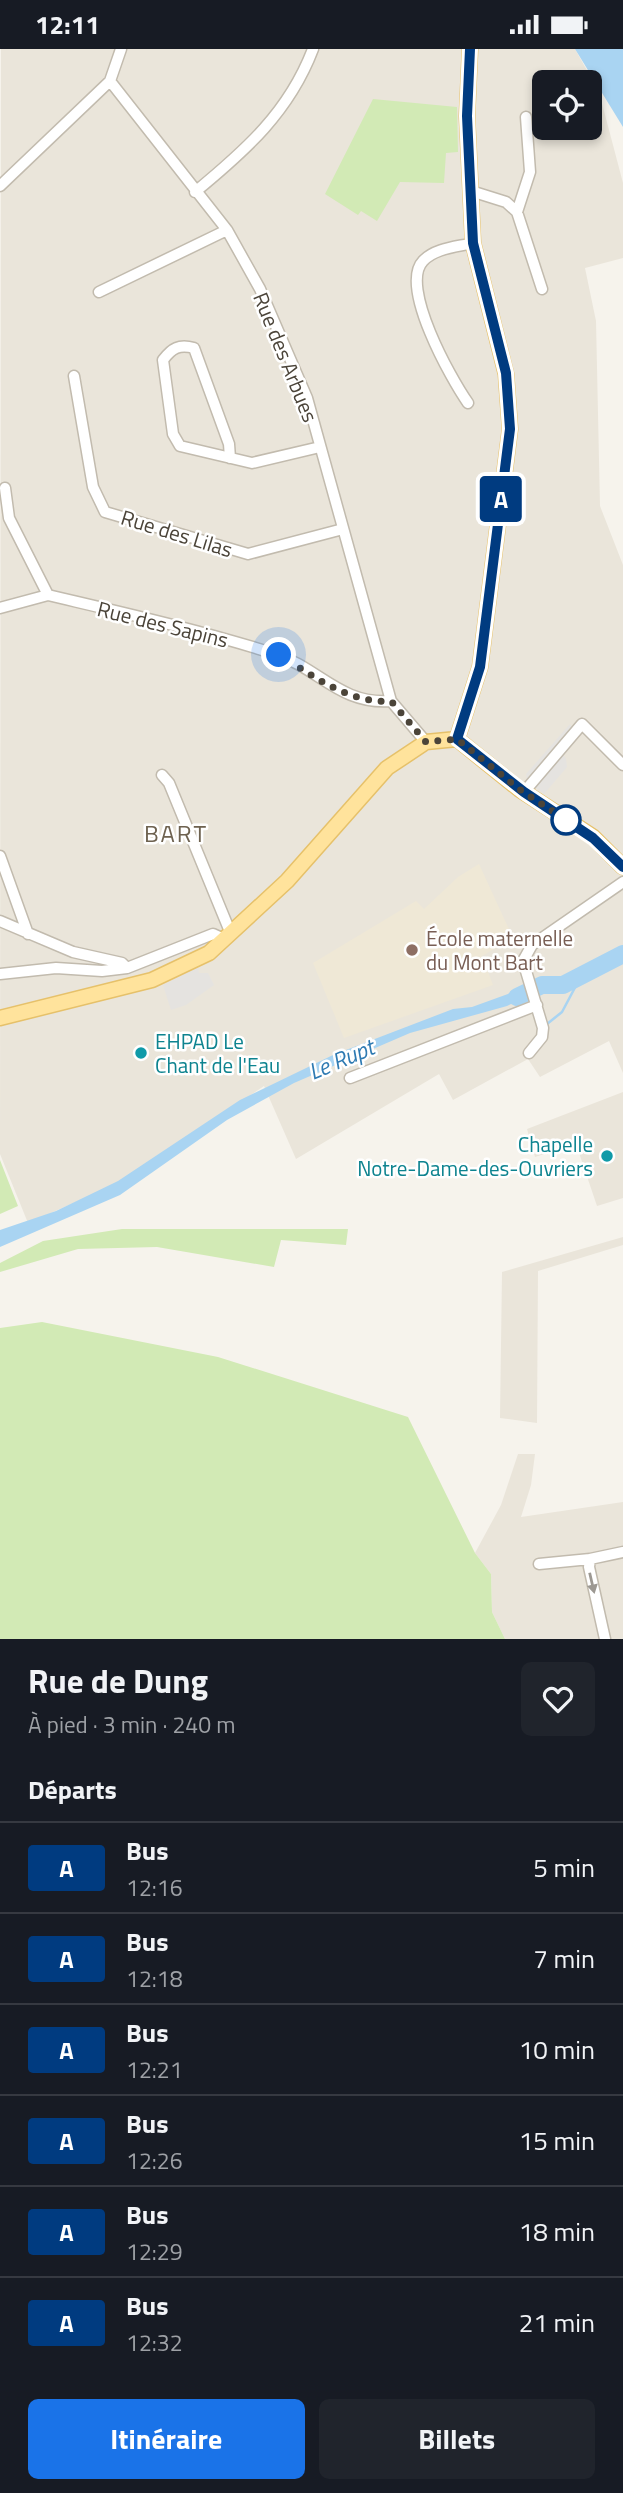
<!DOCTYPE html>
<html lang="fr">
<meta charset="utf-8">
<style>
:root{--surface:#171b24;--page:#20242c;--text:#f1f3f6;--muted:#9ea1a6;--line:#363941;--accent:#1a73e8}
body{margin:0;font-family:"Titillium Web",sans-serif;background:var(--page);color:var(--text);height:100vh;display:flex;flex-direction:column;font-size:26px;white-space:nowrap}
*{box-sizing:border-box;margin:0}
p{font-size:23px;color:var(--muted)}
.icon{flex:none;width:38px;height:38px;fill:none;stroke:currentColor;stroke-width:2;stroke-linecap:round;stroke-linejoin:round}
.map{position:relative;height:1590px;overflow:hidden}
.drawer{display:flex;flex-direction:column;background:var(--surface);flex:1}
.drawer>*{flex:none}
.badge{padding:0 14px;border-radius:5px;font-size:24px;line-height:46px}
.tools{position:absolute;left:532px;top:21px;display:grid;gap:14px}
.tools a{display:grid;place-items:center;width:70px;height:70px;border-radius:10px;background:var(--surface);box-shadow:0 4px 10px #0003;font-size:35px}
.you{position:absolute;width:35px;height:35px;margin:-18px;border:5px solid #fff;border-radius:50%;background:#1a73e8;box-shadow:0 0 0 10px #1a73e833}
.map>.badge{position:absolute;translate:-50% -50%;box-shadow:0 0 0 4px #fff}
h2{padding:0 28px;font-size:26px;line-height:63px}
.round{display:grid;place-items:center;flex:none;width:74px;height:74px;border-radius:10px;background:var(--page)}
.headline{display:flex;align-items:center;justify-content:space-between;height:119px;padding:0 28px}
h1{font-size:33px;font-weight:700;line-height:52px}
.button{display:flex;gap:14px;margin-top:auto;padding:14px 28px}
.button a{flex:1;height:80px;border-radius:10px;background:var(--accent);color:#fff;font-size:28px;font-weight:700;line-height:80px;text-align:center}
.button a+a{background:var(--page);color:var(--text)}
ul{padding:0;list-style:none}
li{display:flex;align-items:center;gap:21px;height:91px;padding:0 28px;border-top:2px solid var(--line)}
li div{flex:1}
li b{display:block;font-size:26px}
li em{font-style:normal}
li .badge{min-width:77px;font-weight:700;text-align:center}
.status{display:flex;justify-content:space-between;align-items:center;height:49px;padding:0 35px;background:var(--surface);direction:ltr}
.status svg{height:19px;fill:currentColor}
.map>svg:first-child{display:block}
</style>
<div class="status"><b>12:11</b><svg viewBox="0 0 49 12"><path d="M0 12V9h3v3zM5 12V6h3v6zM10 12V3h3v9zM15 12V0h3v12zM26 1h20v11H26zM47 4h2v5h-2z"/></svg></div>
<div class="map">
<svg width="623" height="1590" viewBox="0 0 623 1590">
<rect width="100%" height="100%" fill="#f6f3ec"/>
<path fill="#eae5da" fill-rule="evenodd" d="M1,0H575L599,43L623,134V209L585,219L596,272L600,457L623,516V1024L609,992L540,1028L528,1010L453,1051L439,1025L296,1110L264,1037L126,1131L28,1174L0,1105ZM544,33H590V79H544Z
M623,1043V1149L597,1157L576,1095L535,1108L527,1080Z
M623,1188V1196L538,1222L537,1374L500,1369L502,1223Z
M518,1405H535L531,1436L521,1468L623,1453V1590H505L492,1563L491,1525L475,1504L501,1456Z"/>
<path fill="#efe8d6" d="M479,815L513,889L482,907L493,936L344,989L313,914L416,852L424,860L458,828Z"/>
<path fill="#d2eab5" d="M373,50L457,58L458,103L446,104L444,134L400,133L377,172L361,162L358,166L325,145Z
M0,1111L18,1157L0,1165Z
M122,1180H348L346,1196L281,1191L274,1218L157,1198L78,1200L0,1223V1214L43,1192Z
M42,1273L218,1308L408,1368L475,1504L491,1525L492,1563L505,1590H0V1279Z"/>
<path fill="#e5e3e0" d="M570,675L574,682L558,698L566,710L567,718L544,745L527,731L526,725Z
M198,918L199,924H208L214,936L186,956L171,961L163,936Z"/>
<path fill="#a9d4f2" d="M575,0H623V78Z
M623,896V909L575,936L570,927L585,921Z
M527,938V947L507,957L410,984L294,1034L227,1071L120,1146L0,1198V1181L56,1162L118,1132L240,1051L333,1006L453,960L472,958Z"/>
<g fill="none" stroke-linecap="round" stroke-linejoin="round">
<path stroke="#a9d4f2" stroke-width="2.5" d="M547,975L562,963L579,931"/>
<path stroke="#a9d4f2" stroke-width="18" d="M517,948L542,936H563L623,905"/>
<g stroke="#c2bbae" stroke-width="13">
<path id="minor" d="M110,32L227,181L260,240L307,349L391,652L426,693
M0,137L110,32L121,0
M471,142L506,153L517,163L542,240
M195,143C246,101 289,63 313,0
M517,163L530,123L526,68
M99,243L227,181
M74,327L93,438L105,463L248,505L343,480
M468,354C451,330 399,237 423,212C435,199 457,198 473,194
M230,409L229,395L194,299C179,295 172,299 163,311L173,385L180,397L252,414L320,398
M5,439L9,469L48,546C124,564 200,581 275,605C319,619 340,656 391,652
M0,559L48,546
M162,726L169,734L231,885
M524,743L582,675L623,716
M0,807L28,885
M0,872L73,903L122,914L127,919
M0,925L56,919L102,922L127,919L213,885L224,890
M529,1004L542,988L543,979L523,912L532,896L623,833
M350,1029L537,956
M539,1515L590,1510
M605,1590L589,1518L590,1510L623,1503"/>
</g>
<g stroke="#e6c16a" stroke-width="17">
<path id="major" d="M470,0L467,67L473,194L506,325L510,380L480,618L457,690L519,740L593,788L623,818
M0,969L152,931L209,904L287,832L387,719L426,693L457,690"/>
</g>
<use href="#minor" stroke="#fff" stroke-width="10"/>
<use href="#major" stroke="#ffe39c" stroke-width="14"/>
</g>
<defs><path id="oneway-solid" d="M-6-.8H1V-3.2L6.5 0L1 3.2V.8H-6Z" transform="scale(1.75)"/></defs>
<use fill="#9c9892" href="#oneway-solid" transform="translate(592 1534) rotate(77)"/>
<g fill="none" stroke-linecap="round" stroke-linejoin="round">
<g stroke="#fff" stroke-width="16">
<path id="line" d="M470,0L467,67L473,194L506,324L510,380L480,618L457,690L524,743L593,789L623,818"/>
</g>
<use href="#line" stroke="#003b80" stroke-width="10"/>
<path stroke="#4b4439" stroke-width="7" stroke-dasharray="0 12.6" d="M279,606C314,627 349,655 391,652L426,693L457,690L519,740L566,771"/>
</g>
<circle fill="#fff" stroke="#003b80" stroke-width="3.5" cx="566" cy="771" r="14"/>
<circle fill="#8d6e63" stroke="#fff" stroke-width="2.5" cx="412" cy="901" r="7"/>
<g fill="#0f9aa8" stroke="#fff" stroke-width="2.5">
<circle cx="141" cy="1004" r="7"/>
<circle cx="607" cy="1107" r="7"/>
</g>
<g text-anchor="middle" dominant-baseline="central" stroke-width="5" stroke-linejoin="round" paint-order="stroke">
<g font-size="21" fill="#4b4439" stroke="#fff">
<text transform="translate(286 308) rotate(68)">Rue des Arbues</text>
<text transform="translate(177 484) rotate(17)">Rue des Lilas</text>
<text transform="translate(163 575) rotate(14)">Rue des Sapins</text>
</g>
<g font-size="21" fill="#785e54" stroke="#fff" text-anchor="start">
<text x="426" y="889">École maternelle<tspan x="426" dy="24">du Mont Bart</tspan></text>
</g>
<g font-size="21" fill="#0d838f" stroke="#fff" text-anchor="start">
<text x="155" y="992">EHPAD Le<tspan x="155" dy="24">Chant de l'Eau</tspan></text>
<text x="593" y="1095" text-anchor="end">Chapelle<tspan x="593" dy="24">Notre-Dame-des-Ouvriers</tspan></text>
</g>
<g font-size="23" font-style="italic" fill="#2e7ab2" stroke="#fff">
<text transform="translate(341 1010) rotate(-23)">Le Rupt</text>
</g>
<g font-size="24" letter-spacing="2" fill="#6e6250" stroke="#fff">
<text x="176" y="784">BART</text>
</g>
</g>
</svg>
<div class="tools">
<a><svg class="icon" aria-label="locate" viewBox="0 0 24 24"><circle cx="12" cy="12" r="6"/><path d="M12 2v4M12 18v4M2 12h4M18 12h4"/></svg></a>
</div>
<div class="you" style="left:279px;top:606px"></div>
<b class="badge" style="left:501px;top:450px;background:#003b80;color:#fff">A</b>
</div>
<section class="drawer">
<div class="headline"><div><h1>Rue de Dung</h1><p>À pied · 3 min · 240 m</p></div><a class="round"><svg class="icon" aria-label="heart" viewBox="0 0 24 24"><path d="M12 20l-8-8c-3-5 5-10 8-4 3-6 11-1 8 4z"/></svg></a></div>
<h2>Départs</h2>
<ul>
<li><span class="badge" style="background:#003b80;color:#fff">A</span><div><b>Bus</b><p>12:16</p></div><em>5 min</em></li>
<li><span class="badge" style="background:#003b80;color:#fff">A</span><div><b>Bus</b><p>12:18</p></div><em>7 min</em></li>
<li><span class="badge" style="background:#003b80;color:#fff">A</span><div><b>Bus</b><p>12:21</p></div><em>10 min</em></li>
<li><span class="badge" style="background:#003b80;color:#fff">A</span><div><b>Bus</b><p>12:26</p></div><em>15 min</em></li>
<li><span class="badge" style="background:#003b80;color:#fff">A</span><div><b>Bus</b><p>12:29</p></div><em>18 min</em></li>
<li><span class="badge" style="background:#003b80;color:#fff">A</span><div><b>Bus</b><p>12:32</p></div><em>21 min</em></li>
</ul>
<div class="button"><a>Itinéraire</a><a>Billets</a></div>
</section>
